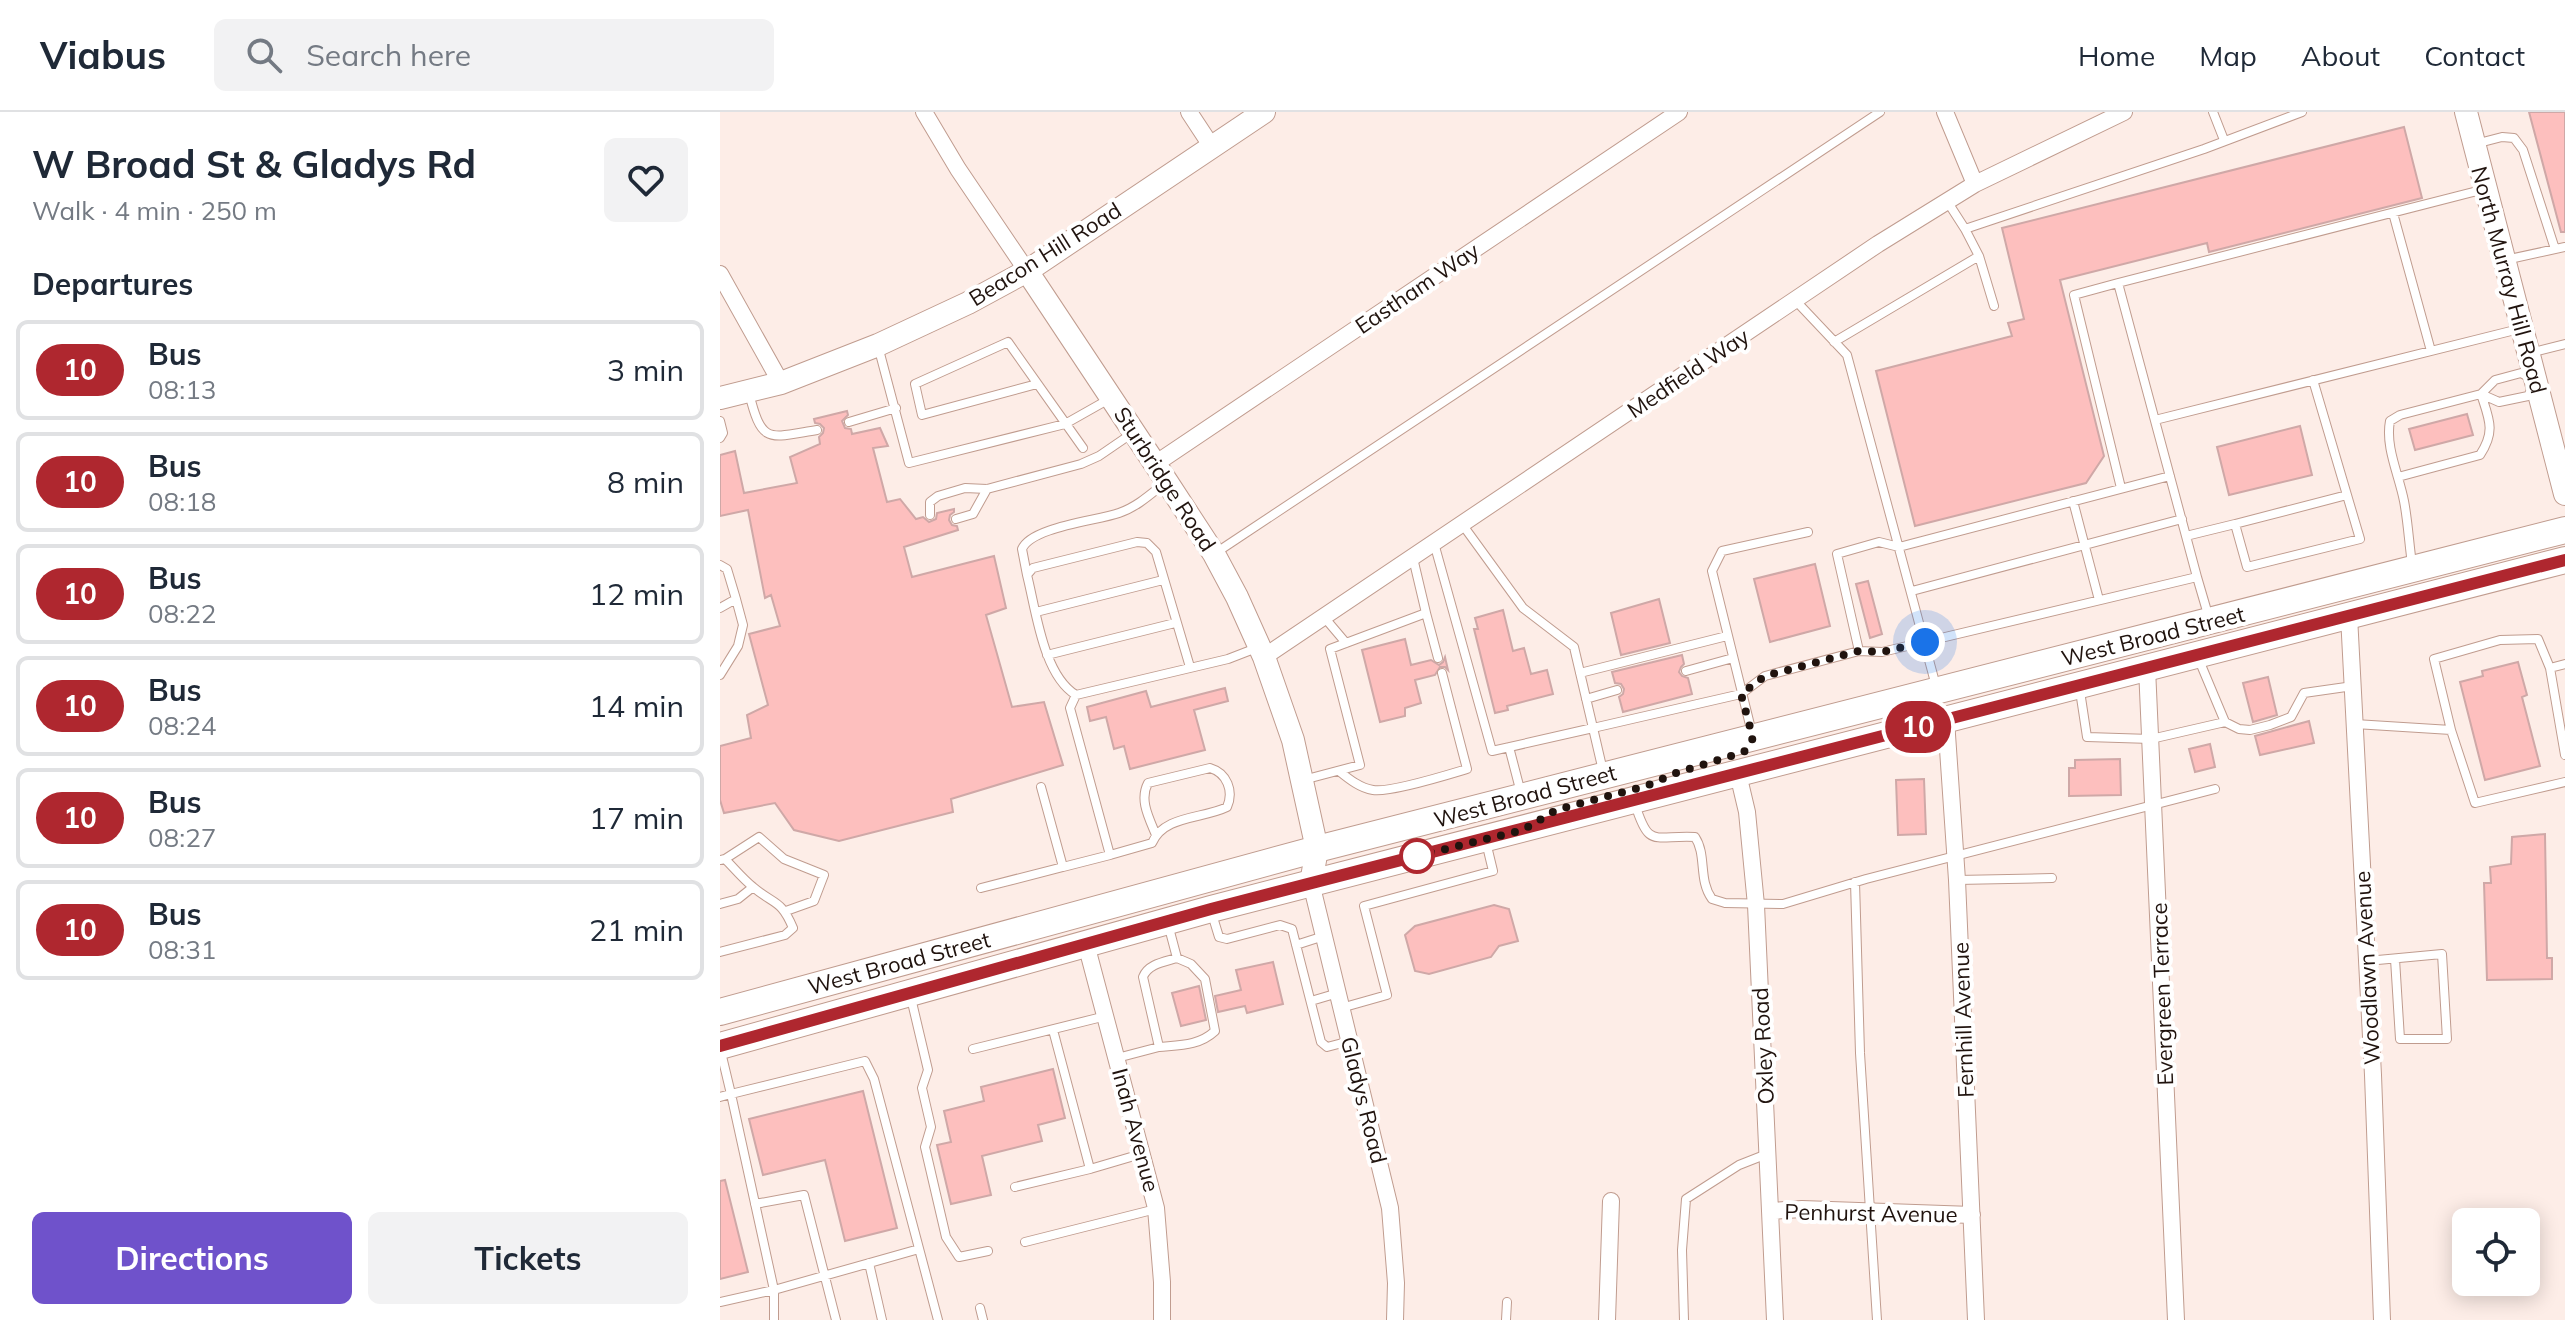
<!DOCTYPE html>
<meta charset="utf-8">
<style>
:root{--surface:#fff;--page:#f2f2f3;--text:#1f2937;--muted:#747a83;--line:#e0e1e3;--accent:#6f52cb}
body{margin:0;font-family:Mulish,sans-serif;background:var(--page);color:var(--text);height:100vh;display:flex;flex-direction:column;font-size:30px;white-space:nowrap}
*{box-sizing:border-box;margin:0}
p{font-size:26px;color:var(--muted)}
.icon{flex:none;width:44px;height:44px;fill:none;stroke:currentColor;stroke-width:2;stroke-linecap:round;stroke-linejoin:round}
.map{position:relative;flex:1;overflow:hidden}
.sheet{display:flex;flex-direction:column;background:var(--surface);width:720px}
.sheet>*{flex:none}
.badge{padding:0 16px;border-radius:26px;font-size:28px;line-height:52px}
.tools{position:absolute;left:1732px;top:1096px;display:grid;gap:16px}
.tools a{display:grid;place-items:center;width:88px;height:88px;border-radius:12px;background:var(--surface);box-shadow:0 4px 20px #0003;font-size:40px}
.you{position:absolute;width:40px;height:40px;margin:-20px;border:6px solid #fff;border-radius:50%;background:#1a73e8;box-shadow:0 0 0 12px #1a73e833}
.map>.badge{position:absolute;translate:-50% -50%;box-shadow:0 0 0 4px #fff}
h2{padding:0 32px;font-size:30px;line-height:72px}
.round{display:grid;place-items:center;flex:none;width:84px;height:84px;border-radius:12px;background:var(--page)}
.head{display:flex;align-items:center;justify-content:space-between;height:136px;padding:0 32px}
h1{font-size:38px;font-weight:700;line-height:60px}
.cta{display:flex;gap:16px;margin-top:auto;padding:16px 32px}
.cta a{flex:1;height:92px;border-radius:12px;background:var(--accent);color:#fff;font-size:32px;font-weight:700;line-height:92px;text-align:center}
.cta a+a{background:var(--page);color:var(--text)}
ul{padding:0;list-style:none}
li{display:flex;align-items:center;gap:24px;height:100px;margin:0 16px 12px;padding:0 16px;border:4px solid var(--line);border-radius:12px}
li div{flex:1}
li b{display:block;font-size:30px}
li em{font-style:normal}
li .badge{min-width:88px;font-weight:700;text-align:center}
header{display:flex;align-items:center;gap:48px;box-sizing:border-box;height:112px;padding:0 40px;background:var(--surface);border-bottom:2px solid var(--line)}
header strong{font-size:38px}
nav{display:flex;gap:44px;margin-inline-start:auto;font-size:28px}
.search{width:560px;height:72px;background:var(--page);display:flex;align-items:center;gap:20px;box-sizing:border-box;padding:0 28px;border-radius:12px;color:var(--muted);font-size:30px}
main{display:flex;flex:1;min-height:0}
.map>svg:first-child{display:block}
</style>
<header>
<strong>Viabus</strong>
<div class="search"><svg class="icon" aria-label="search" viewBox="0 0 24 24"><circle cx="10" cy="10" r="6"/><path d="M15 15l6 6"/></svg>Search here</div>
<nav><a>Home</a><a>Map</a><a>About</a><a>Contact</a></nav>
</header>
<main>
<section class="sheet">
<div class="head"><div><h1>W Broad St &amp; Gladys Rd</h1><p>Walk · 4 min · 250 m</p></div><a class="round"><svg class="icon" aria-label="heart" viewBox="0 0 24 24"><path d="M12 20l-8-8c-3-5 5-10 8-4 3-6 11-1 8 4z"/></svg></a></div>
<h2>Departures</h2>
<ul>
<li><span class="badge" style="background:#af272f;color:#fff">10</span><div><b>Bus</b><p>08:13</p></div><em>3 min</em></li>
<li><span class="badge" style="background:#af272f;color:#fff">10</span><div><b>Bus</b><p>08:18</p></div><em>8 min</em></li>
<li><span class="badge" style="background:#af272f;color:#fff">10</span><div><b>Bus</b><p>08:22</p></div><em>12 min</em></li>
<li><span class="badge" style="background:#af272f;color:#fff">10</span><div><b>Bus</b><p>08:24</p></div><em>14 min</em></li>
<li><span class="badge" style="background:#af272f;color:#fff">10</span><div><b>Bus</b><p>08:27</p></div><em>17 min</em></li>
<li><span class="badge" style="background:#af272f;color:#fff">10</span><div><b>Bus</b><p>08:31</p></div><em>21 min</em></li>
</ul>
<div class="cta"><a>Directions</a><a>Tickets</a></div>
</section>
<div class="map">
<svg width="1845" height="1208" viewBox="0 0 1845 1208">
<rect width="100%" height="100%" fill="#fdede7"/>
<path fill="#fdbfbe" stroke="#cfa8a7" stroke-width="2" d="M1809,0H1845V120H1841Z
M1684,15L1702,86L1489,140L1487,131L1340,168L1384,344L1366,371L1195,414L1156,259L1292,224L1288,211L1304,207L1282,116Z
M127,299L128,303L122,309L125,316L131,317L132,322L160,316L168,334L153,336L167,390L180,387L196,407L203,405L209,410L216,407L217,401L234,397V400L230,403L229,408L232,413L237,414L238,418L184,435L192,465L274,444L286,496L266,503L292,595L324,590L343,653L231,687L233,700L119,729L74,718L55,691L4,701L0,688V634L31,626L27,603L48,593L29,522L60,514L51,483L45,486L28,398L0,404V343L15,339L24,381L77,371L70,345L100,332L99,325L103,321L104,316L100,312L95,311L94,307Z
M1747,302L1753,323L1695,338L1689,317Z
M1580,314L1592,363L1509,383L1497,335Z
M1095,452L1110,514L1050,530L1034,467Z
M1148,469L1162,522L1150,526L1136,472Z
M939,487L950,531L901,543L891,501Z
M783,498L793,539L804,536L811,562L827,558L833,582L787,594L788,598L775,601L754,517H758L755,506Z
M685,527L691,553L711,548L719,553L723,550L725,545L728,558L725,555H720L715,563L695,568L701,591L685,596V604L660,610L642,538Z
M962,543L964,552L961,555L959,560L962,564L968,566L972,582L903,600L899,585L903,582L904,577L901,572L895,571L892,560Z
M1798,550L1807,583L1802,585L1820,654L1765,668L1740,570L1763,564L1762,559Z
M1548,565L1557,603L1533,610L1523,571Z
M505,576L508,589L474,598L485,638L410,657L404,634L394,637L386,605L370,609L367,595L426,579L431,595Z
M1589,609L1594,631L1540,643L1535,624Z
M1490,632L1495,655L1475,660L1469,637Z
M1400,647L1401,683L1349,684V656H1355V648Z
M1204,667L1206,722L1178,723L1176,668Z
M1825,722L1827,846H1832V867L1767,868L1764,771H1771L1770,755L1791,752L1792,725Z
M774,793L789,797L798,829L779,834L771,845L709,862L695,859L685,823L695,814Z
M553,850L563,892L527,901L525,894L498,900L495,884L521,878L516,858Z
M479,874L486,908L461,914L452,881Z
M333,957L345,1006L318,1013L322,1029L262,1044L271,1083L231,1092L217,1033L231,1030L224,999L264,989L261,975Z
M143,979L177,1116L125,1129L105,1048L43,1063L29,1007Z
M5,1068L28,1160L0,1167V1069Z"/>
<g fill="none" stroke-linecap="round" stroke-linejoin="round">
<g stroke="#c09c8f" stroke-width="10">
<path id="lane" d="M1493,0L1504,28
M1755,32L1782,25L1794,26L1803,38L1835,137
M1227,89L1245,117
M1673,101L1711,239
M1259,144L1274,194
M1785,148L1845,135
M1398,171L1354,183L1401,376
M1075,188L1127,243L1216,574
M1114,230L1259,144L1245,117L1484,37L1582,0
M158,234L189,351L345,312L391,286
M1810,241L1845,232
M1801,261L1816,269L1808,284L1779,290L1761,282L1775,268Z
M317,272L202,303L195,272L288,230L363,336
M29,281C42,333 48,326 97,318
M1435,308L1799,217
M0,309L3,321L0,326
M129,310L176,296
M1678,365L1760,343C1776,319 1769,307 1761,282L1680,303L1670,309C1665,335 1679,363 1684,389C1688,410 1689,431 1692,452
M1353,389L1379,488
M210,403V390L218,384L245,376L267,377L361,352L379,344L414,320
M236,407L253,402L267,377
M742,412L803,496L854,535L873,616L1021,582L1045,564L1139,539L1162,540L1477,465L1398,171L1765,77
M1515,412L1627,383
M1466,424L1515,412L1527,455L1640,427L1593,268
M714,431L772,639L873,616L883,659
M494,442L1160,0
M0,453L7,457L16,487L0,496
M307,463L302,437C311,415 376,409 399,401C417,395 432,381 446,370
M1477,465L1489,506
M1192,479L1462,407
M316,500L443,468
M706,501L718,546
M604,505L626,531
M1139,539L1117,442L1159,430L1179,435L1450,364
M327,543L455,511
M1479,548L1505,610L1519,617L1530,618L1550,613L1571,605L1584,581L1633,574
M470,555L436,440L427,431L417,430L313,456L307,463C316,498 323,563 356,583L508,547L539,535
M1830,556L1845,643
M966,559L1013,546
M860,561L1007,524
M0,563L18,534L23,513L16,487
M1360,579L1367,625L1431,627L1505,610
M356,583L350,596L390,743L432,731C444,703 483,707 507,695C514,679 507,661 490,656L428,671C419,688 429,706 436,723
M866,587L897,578
M1635,612L1731,618L1714,547L1780,528L1818,527L1830,556L1845,552
M1731,618L1755,691L1845,670
M1032,621L992,459L1002,439L1088,420
M789,635L801,681
M619,659C629,667 640,676 653,678C670,681 727,663 747,657L722,561
M583,668L640,653L610,537L706,501L693,446
M321,675L343,755L390,743
M915,692C929,737 933,723 975,725C987,743 978,768 992,787L1005,791L1063,792L1146,767L1495,677
M5,747L39,725L64,747L104,763L94,789L66,799
M0,748L5,747C14,756 23,767 33,775C54,793 61,787 73,816L65,823L0,840
M1237,768L1332,766
M1135,770L1140,941L1157,1208
M261,776L343,755
M0,792L18,787L33,775
M492,802L499,825L507,827L560,813L572,817L601,930L607,935L630,929
M576,833L604,824
M1647,849L1722,842L1727,927H1680L1675,847
M191,886L208,958L202,976L211,1015L205,1035L226,1125L239,1145L268,1139
M591,889L618,881
M621,896L667,883L644,794L773,759L766,730
M439,935C459,933 479,934 495,919L485,867L471,852L457,846
M253,937L386,904
M397,946L439,935L423,865C428,852 444,850 457,846L448,812
M0,985L11,982L0,936
M370,1057L421,1042
M295,1075L370,1057L333,918
M35,1092L84,1083L116,1208
M305,1130L436,1097
M149,1151L162,1208
M0,1190L54,1178L11,982L145,949L154,967L218,1208
M260,1196L263,1208
M54,1208V1178L199,1137
M786,1208L787,1190
M964,1208L962,1138L966,1087L1019,1053L1047,1042"/>
</g>
<g stroke="#c09c8f" stroke-width="18">
<path id="street" d="M204,0L238,57L307,159
M469,0L492,35
M1225,0L1255,72
M0,162L61,271
M435,352L959,0
M1629,504L1653,963L1662,1208
M544,545L1158,132L1255,72L1404,0
M1427,556L1456,1208
M1226,608L1237,768L1256,1208
M1018,662L1027,700L1036,793L1055,1208
M591,771L670,1096L676,1171L675,1208
M366,832L436,1096L442,1170V1208
M1051,1099L1082,1097L1252,1103
M887,1208L891,1089"/>
</g>
<g stroke="#c09c8f" stroke-width="24">
<path id="secondary" d="M1746,0L1845,382
M307,159L447,370L494,442L517,485L544,545L573,628L597,737L591,771
M0,286L61,271L158,233L248,191L307,159L544,0"/>
</g>
<g stroke="#c09c8f" stroke-width="28">
<path id="primary" d="M0,900L597,737L1845,418
M0,934L491,797L1845,448"/>
</g>
<use href="#lane" stroke="#fff" stroke-width="8"/>
<use href="#street" stroke="#fff" stroke-width="16"/>
<use href="#secondary" stroke="#fff" stroke-width="22"/>
<use href="#primary" stroke="#fff" stroke-width="26"/>
</g>
<g fill="none" stroke-linecap="round" stroke-linejoin="round">
<g stroke="#fff" stroke-width="18">
<path id="line" d="M0,934L491,797L1845,448"/>
</g>
<use href="#line" stroke="#af272f" stroke-width="12"/>
<path stroke="#20130e" stroke-width="8" stroke-dasharray="0 14.4" d="M697,744L803,718L836,698L926,674L956,661L1024,640L1033,626L1021,582L1045,564L1139,539L1162,540L1205,530"/>
</g>
<circle fill="#fff" stroke="#af272f" stroke-width="4" cx="697" cy="744" r="16"/>
<g text-anchor="middle" dominant-baseline="central" stroke-width="8" stroke-linejoin="round" paint-order="stroke">
<g font-size="22" fill="#20130e" stroke="#fff">
<text transform="translate(325 142) rotate(-32)">Beacon Hill Road</text>
<text transform="translate(1789 168) rotate(75)">North Murray Hill Road</text>
<text transform="translate(697 176) rotate(-34)">Eastham Way</text>
<text transform="translate(968 261) rotate(-34)">Medfield Way</text>
<text transform="translate(445 367) rotate(57)">Sturbridge Road</text>
<text transform="translate(1433 524) rotate(-14)">West Broad Street</text>
<text transform="translate(805 684) rotate(-15)">West Broad Street</text>
<text transform="translate(179 851) rotate(-15)">West Broad Street</text>
<text transform="translate(1647 856) rotate(-93)">Woodlawn Avenue</text>
<text transform="translate(1442 882) rotate(-92)">Evergreen Terrace</text>
<text transform="translate(1243 908) rotate(-92)">Fernhill Avenue</text>
<text transform="translate(1043 934) rotate(-93)">Oxley Road</text>
<text transform="translate(644 988) rotate(76)">Gladys Road</text>
<text transform="translate(416 1018) rotate(75)">Inah Avenue</text>
<text transform="translate(1151 1101) rotate(1)">Penhurst Avenue</text>
</g>
</g>
</svg>
<div class="tools">
<a><svg class="icon" aria-label="locate" viewBox="0 0 24 24"><circle cx="12" cy="12" r="6"/><path d="M12 2v4M12 18v4M2 12h4M18 12h4"/></svg></a>
</div>
<div class="you" style="left:1205px;top:530px"></div>
<b class="badge" style="left:1198px;top:615px;background:#af272f;color:#fff">10</b>
</div>
</main>
